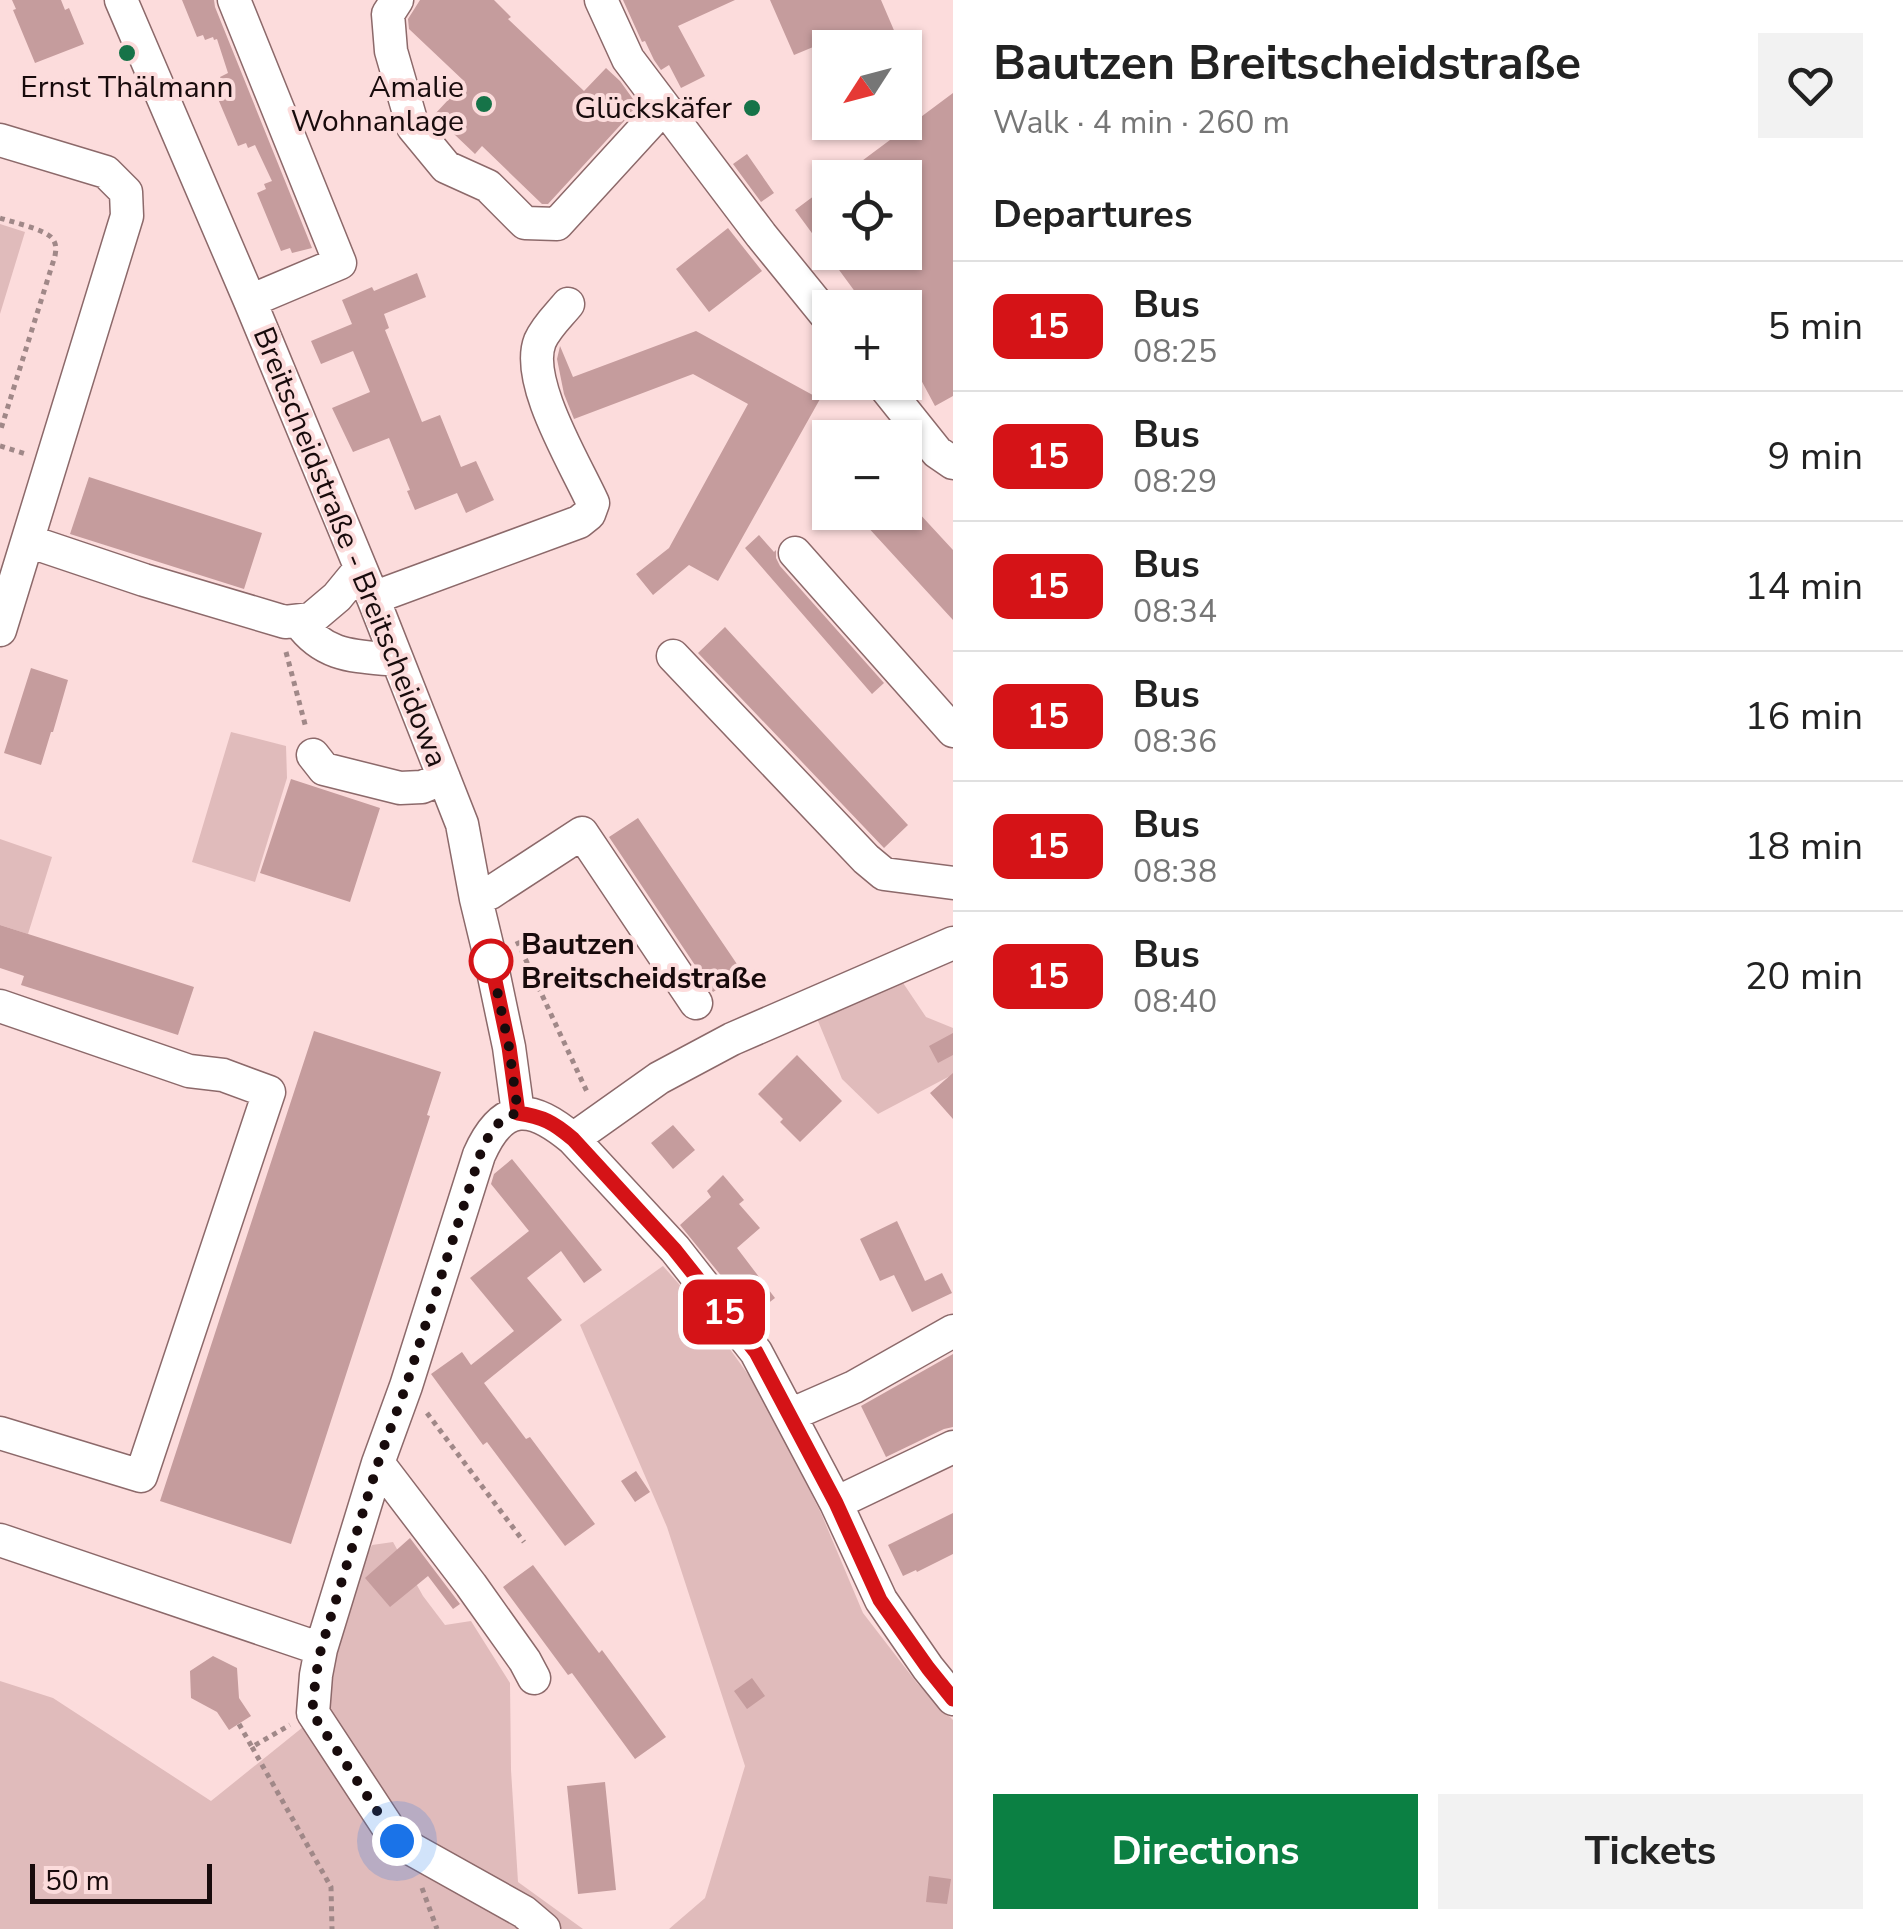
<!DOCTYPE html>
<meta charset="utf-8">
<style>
:root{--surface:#fff;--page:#f2f2f2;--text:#222;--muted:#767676;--line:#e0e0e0;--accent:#0b8043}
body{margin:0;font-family:"Nunito Sans",sans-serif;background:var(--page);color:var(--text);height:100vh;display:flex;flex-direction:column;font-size:38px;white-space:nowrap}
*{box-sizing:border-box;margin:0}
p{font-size:32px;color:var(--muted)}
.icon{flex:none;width:55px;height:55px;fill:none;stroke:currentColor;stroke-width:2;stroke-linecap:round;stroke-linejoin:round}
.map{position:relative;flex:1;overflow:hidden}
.drawer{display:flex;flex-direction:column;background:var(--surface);width:950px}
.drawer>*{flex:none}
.badge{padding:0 20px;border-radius:15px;font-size:35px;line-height:65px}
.needle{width:65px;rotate:234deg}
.buttons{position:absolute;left:812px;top:30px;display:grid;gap:20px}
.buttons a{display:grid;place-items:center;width:110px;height:110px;border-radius:0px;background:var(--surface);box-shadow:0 2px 8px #0004;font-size:50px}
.scale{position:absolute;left:30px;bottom:25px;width:182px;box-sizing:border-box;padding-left:10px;border:5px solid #180b0c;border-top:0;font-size:28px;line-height:35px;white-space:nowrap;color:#180b0c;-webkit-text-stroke:8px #fcdcdc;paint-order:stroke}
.you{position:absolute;width:50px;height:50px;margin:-25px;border:8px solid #fff;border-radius:50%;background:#1a73e8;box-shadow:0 0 0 15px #1a73e833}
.map>.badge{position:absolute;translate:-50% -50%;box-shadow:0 0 0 5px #fff}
h2{padding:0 40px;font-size:38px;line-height:90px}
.round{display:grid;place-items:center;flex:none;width:105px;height:105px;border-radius:0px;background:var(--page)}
.summary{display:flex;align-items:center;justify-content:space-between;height:170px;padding:0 40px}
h1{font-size:48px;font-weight:700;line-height:75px}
.primary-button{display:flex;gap:20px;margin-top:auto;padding:20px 40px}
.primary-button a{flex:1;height:115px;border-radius:0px;background:var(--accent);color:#fff;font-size:40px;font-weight:700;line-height:115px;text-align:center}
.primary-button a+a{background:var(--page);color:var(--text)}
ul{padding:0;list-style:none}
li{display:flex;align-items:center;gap:30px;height:130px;padding:0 40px;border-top:2px solid var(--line)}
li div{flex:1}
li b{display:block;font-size:38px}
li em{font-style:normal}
li .badge{min-width:110px;font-weight:700;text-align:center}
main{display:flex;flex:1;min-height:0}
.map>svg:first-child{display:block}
</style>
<main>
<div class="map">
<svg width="953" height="1929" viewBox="0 0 953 1929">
<rect width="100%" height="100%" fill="#fcdcdc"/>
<path fill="#e0bbbb" d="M0,224L25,232L0,314Z
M231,732L286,746L287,778L255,882L192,862Z
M0,839L52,857L28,934L0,925Z
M893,968L926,1017L953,1028V1078L950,1076L878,1114L842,1079L811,1004Z
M663,1266L702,1310L757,1387L821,1513L863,1613L917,1683L953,1720V1929H669L705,1898L745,1766L667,1527L580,1325Z
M393,1542L423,1596L445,1625L471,1621L510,1683L511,1770L518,1882L583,1929H556L412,1835L325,1719L343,1603L372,1545Z
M0,1681L53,1698L211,1801L308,1723L391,1849L529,1929H0Z"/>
<path fill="#c59c9d" d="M12,0H61L65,10L69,8L84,44L35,63L13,10L16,9Z
M182,0H214L215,7L312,248L292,253L290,248L281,251L257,193L266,189L264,184L272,181L271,179L255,145L248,148L246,143L238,146L213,87L223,83L220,77L228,73L217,39L214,40L213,37L205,40L203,35L197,37Z
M420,0H494L511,17L508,19L584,91L606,68L620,81L638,106L548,204H542L482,146L475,154L434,115L465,82L409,29L408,19Z
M623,0H735L678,26L705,76L681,88L669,65L661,70L654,60L645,41L642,42Z
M770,0H881L896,35L867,48L862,37L838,48H833L830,40L794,55Z
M953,93V396L935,406L905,350V308H867L795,210L830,184V252H905V178H839Z
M747,154L774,193L761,202L733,164Z
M728,228L762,271L709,312L676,269Z
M417,273L426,297L384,314L389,328L385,330L422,422L440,415L461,467L476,461L494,500L466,513L457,493L415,510L407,491L410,490L389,438L353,452L332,408L370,392L353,351L321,364L311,341L352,324L342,300L372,287L374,291Z
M696,331L820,399L718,581L689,565L653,595L636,574L669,548L748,404L693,374L574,419L564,394L557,359L560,346L573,377Z
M89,477L262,533L244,589L70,534Z
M905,498L953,550V620L854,512H905Z
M759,535L774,552L776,550V558L780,566L884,683L872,694L745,548Z
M725,627L908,825L884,848L698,653Z
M31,668L68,680L53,732H51L41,765L4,753Z
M291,779L380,808L350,902L260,873Z
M638,818L743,973L713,992L609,837Z
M0,925L194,987L178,1035L21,985L24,976L0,968Z
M314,1031L441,1072L427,1115L430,1116L291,1544L160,1501Z
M953,1033V1055L938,1063L929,1046Z
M797,1055L842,1101L800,1142L780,1122L783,1119L758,1094Z
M953,1073V1119L930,1093Z
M673,1125L695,1150L673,1169L651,1143Z
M512,1159L602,1270L584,1283L561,1251L527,1278L562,1320L484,1383L526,1439L530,1437L595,1524L565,1546L487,1442L483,1445L431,1374L462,1352L471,1365L514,1331L470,1278L529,1231L491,1184L494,1174Z
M723,1175L744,1200L739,1204L760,1228L737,1248L775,1298L753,1315L680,1225L711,1197L707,1191Z
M897,1221L925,1281L942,1273L952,1293L912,1312L894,1275L880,1281L860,1239Z
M953,1354V1427L944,1429L886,1457L861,1406Z
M636,1471L650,1492L635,1502L621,1481Z
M953,1513V1554L917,1572L916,1570L903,1576L888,1545Z
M410,1538L460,1604L453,1609L428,1576L390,1607L365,1578Z
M533,1565L599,1653L602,1650L666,1737L635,1759L572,1673L568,1675L503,1587Z
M213,1656L237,1668L239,1698L251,1716L229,1730L217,1712L191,1698L190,1671Z
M752,1678L765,1696L747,1709L734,1691Z
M605,1782L616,1890L578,1894L567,1786Z
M929,1876L951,1879L947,1904L926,1902Z"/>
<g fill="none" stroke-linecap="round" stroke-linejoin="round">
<g stroke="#8c696a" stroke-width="35">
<path id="minor" d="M121,0L250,301L373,598L462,824L476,899L490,957L509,1047L518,1113
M234,0L340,263L250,301
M397,0L388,14L391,51L413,127L446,167L488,186L525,223L557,224L664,107
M601,0L628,59L761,235L830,320
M0,140L106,172L126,192L127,216L0,630
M881,382L937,452L953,463
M28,541L144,580L285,622L311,619L337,597L360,569
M795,553L953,731
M373,598L579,522L589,514L593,503C576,465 524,381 540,341C546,327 559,315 568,304
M299,622C325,658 356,656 397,660
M673,656L866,859L884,874L953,883
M313,755L324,769L400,788L422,787L444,778
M476,899L490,893L582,833L696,1003
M0,1006L189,1071L223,1075L269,1092L141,1476L0,1433
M573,1139L659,1078L732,1039L953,943
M790,1415L854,1387L953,1331
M378,1463L471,1585L525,1661L534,1678
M836,1503L953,1447
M0,1540L321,1649
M544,1929L524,1912L397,1841L313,1713L316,1675L321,1649L378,1463L406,1386L479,1155C503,1101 531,1104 573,1139L675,1249L756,1352L836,1503L881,1600L928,1668L953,1699"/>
</g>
<path stroke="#a08888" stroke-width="5" stroke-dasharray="5 5" stroke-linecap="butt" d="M0,218C12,222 44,229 52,238C57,245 56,249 55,256L0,432
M0,446L26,454
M286,652L306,728
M517,941L588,1094
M427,1413L524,1542
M239,1724L252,1747L290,1725
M252,1747L331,1887L332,1929
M422,1888L437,1929"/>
<use href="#minor" stroke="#fff" stroke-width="32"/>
</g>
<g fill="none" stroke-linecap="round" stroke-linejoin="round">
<g stroke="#fff" stroke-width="22">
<path id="line" d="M490,957L509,1047L518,1113C543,1117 553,1122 573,1139L674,1249L756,1352L836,1503L880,1600L928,1668L953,1699"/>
</g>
<use href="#line" stroke="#d51317" stroke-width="15"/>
<path stroke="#180b0c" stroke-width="10" stroke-dasharray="0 18" d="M397,1841L312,1713L316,1675L321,1649L378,1463L406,1386L480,1155C488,1136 496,1118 518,1113L509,1047L490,957L491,961"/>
</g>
<g fill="#167348" stroke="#fcdcdc" stroke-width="4">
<circle cx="127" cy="53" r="10"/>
<circle cx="484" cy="104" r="10"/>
<circle cx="752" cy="108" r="10"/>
</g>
<circle fill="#fff" stroke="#d51317" stroke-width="5" cx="491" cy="961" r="20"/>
<g text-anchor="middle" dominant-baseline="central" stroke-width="8" stroke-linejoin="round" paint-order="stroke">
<g font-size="30" fill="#180b0c" stroke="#fcdcdc" text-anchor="end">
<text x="127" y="87" text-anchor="middle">Ernst Thälmann</text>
<text x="464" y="87">Amalie<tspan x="464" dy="34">Wohnanlage</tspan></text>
<text x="732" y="108">Glückskäfer</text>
</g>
<g font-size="30" fill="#180b0c" stroke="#fcdcdc">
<text transform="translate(350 547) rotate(68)">Breitscheidstraße - Breitscheidowa</text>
</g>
<g font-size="30" font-weight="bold" fill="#180b0c" stroke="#fcdcdc" text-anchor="start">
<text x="521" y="944">Bautzen<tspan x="521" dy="34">Breitscheidstraße</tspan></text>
</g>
</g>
</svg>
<div class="buttons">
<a><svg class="needle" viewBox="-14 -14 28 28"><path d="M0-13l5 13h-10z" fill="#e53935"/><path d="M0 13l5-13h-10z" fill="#767676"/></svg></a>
<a><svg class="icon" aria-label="locate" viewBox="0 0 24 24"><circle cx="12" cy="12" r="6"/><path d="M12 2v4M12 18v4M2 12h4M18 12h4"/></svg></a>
<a>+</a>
<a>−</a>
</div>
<div class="scale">50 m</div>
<div class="you" style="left:397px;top:1841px"></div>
<b class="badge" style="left:724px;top:1312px;background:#d51317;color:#fff">15</b>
</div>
<section class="drawer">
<div class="summary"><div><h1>Bautzen Breitscheidstraße</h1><p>Walk · 4 min · 260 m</p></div><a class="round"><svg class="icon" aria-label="heart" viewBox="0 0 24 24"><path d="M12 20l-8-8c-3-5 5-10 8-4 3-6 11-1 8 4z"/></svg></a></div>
<h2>Departures</h2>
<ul>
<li><span class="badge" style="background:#d51317;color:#fff">15</span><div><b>Bus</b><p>08:25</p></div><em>5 min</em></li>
<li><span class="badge" style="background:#d51317;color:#fff">15</span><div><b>Bus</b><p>08:29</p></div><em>9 min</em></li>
<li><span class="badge" style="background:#d51317;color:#fff">15</span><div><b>Bus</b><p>08:34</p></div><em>14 min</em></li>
<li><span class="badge" style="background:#d51317;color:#fff">15</span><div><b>Bus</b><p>08:36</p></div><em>16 min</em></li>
<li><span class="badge" style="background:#d51317;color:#fff">15</span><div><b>Bus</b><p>08:38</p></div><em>18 min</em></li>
<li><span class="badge" style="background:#d51317;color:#fff">15</span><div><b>Bus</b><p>08:40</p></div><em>20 min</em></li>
</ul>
<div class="primary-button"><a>Directions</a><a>Tickets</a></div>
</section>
</main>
